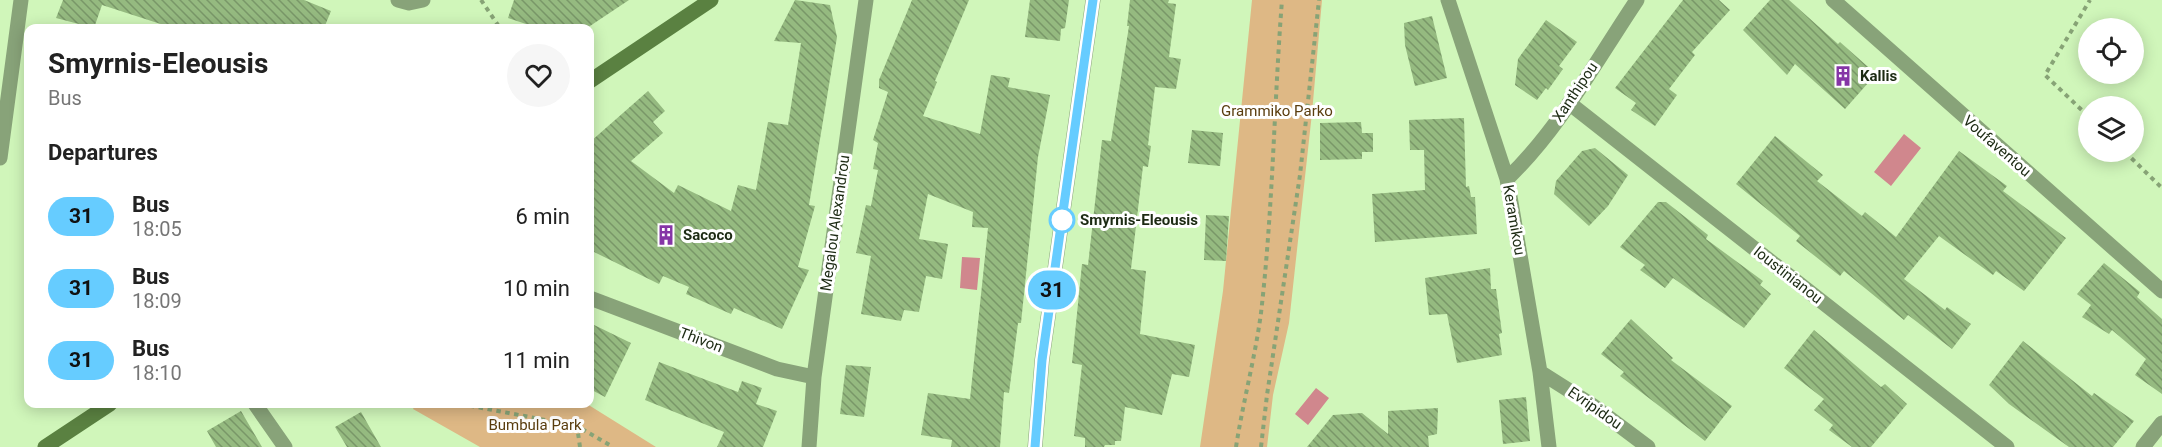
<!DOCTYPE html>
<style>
:root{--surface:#fff;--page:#f6f6f6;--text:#222;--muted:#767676}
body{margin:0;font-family:Roboto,sans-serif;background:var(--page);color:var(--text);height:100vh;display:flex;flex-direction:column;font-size:22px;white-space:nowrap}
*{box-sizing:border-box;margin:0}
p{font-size:20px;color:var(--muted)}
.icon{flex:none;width:33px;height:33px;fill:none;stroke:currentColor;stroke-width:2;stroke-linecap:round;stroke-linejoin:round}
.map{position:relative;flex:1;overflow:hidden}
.sheet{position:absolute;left:24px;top:24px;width:570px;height:384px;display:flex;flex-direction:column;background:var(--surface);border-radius:12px;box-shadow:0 3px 15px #0003}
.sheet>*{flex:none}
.badge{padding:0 12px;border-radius:20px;font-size:21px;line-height:39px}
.controls{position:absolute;left:2078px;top:18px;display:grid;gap:12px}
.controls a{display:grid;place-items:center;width:66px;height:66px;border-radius:50%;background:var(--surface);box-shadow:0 3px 15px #0003;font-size:30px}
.map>.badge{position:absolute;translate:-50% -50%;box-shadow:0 0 0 3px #fff}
h2{padding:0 24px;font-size:22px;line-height:54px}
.round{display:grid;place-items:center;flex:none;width:63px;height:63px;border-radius:32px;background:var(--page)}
.head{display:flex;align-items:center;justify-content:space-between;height:102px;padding:0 24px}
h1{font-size:28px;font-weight:700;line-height:45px}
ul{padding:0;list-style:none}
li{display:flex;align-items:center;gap:18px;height:72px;padding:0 24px}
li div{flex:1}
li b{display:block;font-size:22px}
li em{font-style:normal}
li .badge{min-width:66px;font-weight:700;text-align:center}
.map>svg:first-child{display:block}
</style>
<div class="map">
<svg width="2162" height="447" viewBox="0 0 2162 447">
<defs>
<pattern id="building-back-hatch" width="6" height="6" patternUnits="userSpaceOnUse" patternTransform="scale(1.5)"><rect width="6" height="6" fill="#95ba80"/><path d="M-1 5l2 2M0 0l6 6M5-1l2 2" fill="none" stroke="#799768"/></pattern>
</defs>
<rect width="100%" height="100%" fill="#d0f6ba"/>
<path fill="#deb885" d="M1252,0H1322L1312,113L1289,323L1273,395L1267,447H1200L1223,291Z
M416,404H587L656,447H480L413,409Z"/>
<path fill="#d0878d" d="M1904,134L1921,148L1891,186L1874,172Z
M962,257L980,258L977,290L960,288Z
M1316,388L1329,398L1308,425L1295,414Z"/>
<path fill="url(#building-back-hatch)" d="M63,0H304L331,11L324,28H173L102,5L94,28L56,18Z
M514,0H629L587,28H538L508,18Z
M795,0L830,5L837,37L809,205L815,206L798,267L809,270L782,329L734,308L731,314L686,294L689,287L663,276L659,284L590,250V142L648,91L665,111L653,122L663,133L631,161L674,193L678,185L731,211L738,185L756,190L768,122L788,125L801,43L774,41Z
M912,0H969L935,81L937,82L923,116L980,134L991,75L1010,78L1008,87L1050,95L1038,157L1021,323H1018L1009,393L1004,392L1000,447H951L952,440L921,435L928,393L970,399L988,228L972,227L973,212L928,194L919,239L948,244L942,279L926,276L919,312L904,310L901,321L861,314L871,256L856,253L866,205L871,206L878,170L873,169L878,143L873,140L888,92L879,88V80Z
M1030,0H1069L1065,28L1061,29L1060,41L1025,37Z
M1130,0H1169L1168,3L1176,4L1169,57L1181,59L1176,89L1155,87L1148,145L1151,146L1148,167L1143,166L1131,269L1146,271L1140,334L1195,345L1189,377L1172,374L1162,415L1125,407L1121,441H1115V445H1105L1104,447H1085V438L1074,436L1082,365L1072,363L1082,264L1088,265L1102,140L1111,141L1129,26H1127Z
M1683,0H1719L1730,10L1692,52L1695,55L1669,89L1677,95L1655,126L1631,110L1636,103L1615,88Z
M1770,0H1789L1838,44L1840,42L1876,74L1845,109L1795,64L1787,75L1743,30Z
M1432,16L1447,78L1415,86L1405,45L1404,23Z
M1546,20L1577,42L1559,66L1563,69L1548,90L1546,88L1537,100L1515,85L1518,59Z
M1464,118L1466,187L1469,186L1471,197H1475L1477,234L1375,242L1372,194L1425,190L1424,150H1410L1409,120Z
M1361,122L1362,133H1373V152H1362V159L1320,160V123Z
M1192,130L1223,133L1220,166L1188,163Z
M1775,136L1823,175L1817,181L1862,216L1865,212L1896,237L1959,151L2007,186L2003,191L2066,238L2024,291L1996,271L1993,275L1939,236L1904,279L1945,310L1947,307L1971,324L1952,349L1908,315L1904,320L1844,271L1840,276L1796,241L1800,236L1736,184Z
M1595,148L1628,175L1608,206L1589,226L1554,194L1556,181L1582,151Z
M1658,202H1666L1708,235L1706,239L1763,281L1760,285L1771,294L1744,328L1673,278L1665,288L1640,270L1645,265L1620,247Z
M1206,215L1229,216L1226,261L1204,260Z
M2104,263L2140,292L2137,297L2162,319V394L2135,375L2146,359L2112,330L2109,334L2082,317L2091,305L2077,294Z
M1490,268L1491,289H1496L1502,333L1499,334L1502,355L1457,363L1447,314L1429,315L1425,278Z
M1631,319L1673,358L1671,360L1732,406L1705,441L1620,376L1624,372L1601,354Z
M590,323L631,343L605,397L590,389Z
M1814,330L1881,387L1885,384L1907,404L1871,447H1852L1829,430L1833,425L1814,410L1824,399L1784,368Z
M2023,341L2092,396L2094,393L2134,421L2113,447H2069L2009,404L1989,385Z
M659,362L738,392L742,381L762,388L756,404L777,411L763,447H717L724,432L645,400Z
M846,365L871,367L864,417L840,414Z
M1526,397L1530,441L1503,444L1499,400Z
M1438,408L1437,434L1428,436L1429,447H1307L1333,415L1362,413L1388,434V411Z
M241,411L262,447H216L207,431Z
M361,412L381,447H347L335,427Z"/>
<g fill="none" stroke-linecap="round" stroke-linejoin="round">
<path stroke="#87a376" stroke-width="4" stroke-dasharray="4.5 4.5" stroke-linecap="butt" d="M481,0L500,28
M2088,116L2045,75L2090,0
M2125,152L2162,188
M461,404L577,426
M580,447L577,426L613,447
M1236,447C1243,402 1255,358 1261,313C1273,209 1274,104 1282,0
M1261,447L1267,395L1300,175L1319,0"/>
<path stroke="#88a379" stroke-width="15" d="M398,0L409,3L423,0
M1448,0L1507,179L1540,372L1549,447
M1833,0L2162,291
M1569,103L2007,447
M0,158L21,0
M1507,179C1560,128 1596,61 1637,0
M590,298L777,369L814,377
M1540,372L1592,405L1648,447
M255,404L285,447
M809,447L814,377L866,0
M1035,447L1042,360L1093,0
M2143,447L2162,423"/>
<path stroke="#5a8141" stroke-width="15" d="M590,81L711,0
M45,447L110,404"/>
</g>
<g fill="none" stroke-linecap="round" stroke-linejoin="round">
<g stroke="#fff" stroke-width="14">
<path id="line" d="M1035,447L1042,360L1093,0"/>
</g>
<use href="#line" stroke="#6cf" stroke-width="9"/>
</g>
<defs>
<g id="building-bare" transform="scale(1.62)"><path d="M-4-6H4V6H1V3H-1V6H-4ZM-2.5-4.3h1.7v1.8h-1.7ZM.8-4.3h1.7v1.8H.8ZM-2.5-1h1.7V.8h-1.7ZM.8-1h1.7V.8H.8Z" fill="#8535a6" stroke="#fff" stroke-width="2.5" paint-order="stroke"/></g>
</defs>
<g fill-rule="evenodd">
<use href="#building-bare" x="1843" y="76"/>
<use href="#building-bare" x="666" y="235"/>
</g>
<circle fill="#fff" stroke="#6cf" stroke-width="3" cx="1062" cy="220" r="12"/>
<g text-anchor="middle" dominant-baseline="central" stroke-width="6" stroke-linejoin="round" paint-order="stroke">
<g font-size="15" font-weight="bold" fill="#1c2a13" stroke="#fff" text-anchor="start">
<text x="1860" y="76">Kallis</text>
<text x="683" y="235">Sacoco</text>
</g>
<g font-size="15" fill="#1c2a13" stroke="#fff">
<text transform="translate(1575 92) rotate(-56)">Xanthipou</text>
<text transform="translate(1997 146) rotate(41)">Voufaventou</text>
<text transform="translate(1514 220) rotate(80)">Keramikou</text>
<text transform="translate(835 223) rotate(-82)">Megalou Alexandrou</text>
<text transform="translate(1788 275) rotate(38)">Ioustinianou</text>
<text transform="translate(701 340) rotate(21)">Thivon</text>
<text transform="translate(1595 408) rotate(35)">Evripidou</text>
</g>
<g font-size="15" fill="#5a3d0f" stroke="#fff">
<text x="1277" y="111">Grammiko Parko</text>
<text x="535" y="425">Bumbula Park</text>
</g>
<g font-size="15" font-weight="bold" fill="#1c2a13" stroke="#fff" text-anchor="start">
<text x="1080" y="220">Smyrnis-Eleousis</text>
</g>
</g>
</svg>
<div class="controls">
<a><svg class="icon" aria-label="locate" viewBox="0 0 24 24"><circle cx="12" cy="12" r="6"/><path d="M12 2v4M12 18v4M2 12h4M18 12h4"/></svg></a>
<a><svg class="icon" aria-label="layers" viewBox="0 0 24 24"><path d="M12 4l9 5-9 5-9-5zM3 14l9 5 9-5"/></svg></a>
</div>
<b class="badge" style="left:1052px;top:290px;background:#6cf;color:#111">31</b>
<section class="sheet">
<div class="head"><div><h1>Smyrnis-Eleousis</h1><p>Bus</p></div><a class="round"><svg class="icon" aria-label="heart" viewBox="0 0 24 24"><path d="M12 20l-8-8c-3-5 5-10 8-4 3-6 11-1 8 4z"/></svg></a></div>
<h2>Departures</h2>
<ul>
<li><span class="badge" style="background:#6cf;color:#111">31</span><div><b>Bus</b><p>18:05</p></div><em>6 min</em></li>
<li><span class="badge" style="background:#6cf;color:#111">31</span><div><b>Bus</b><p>18:09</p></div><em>10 min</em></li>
<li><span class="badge" style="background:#6cf;color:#111">31</span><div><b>Bus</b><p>18:10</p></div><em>11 min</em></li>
</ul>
</section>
</div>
